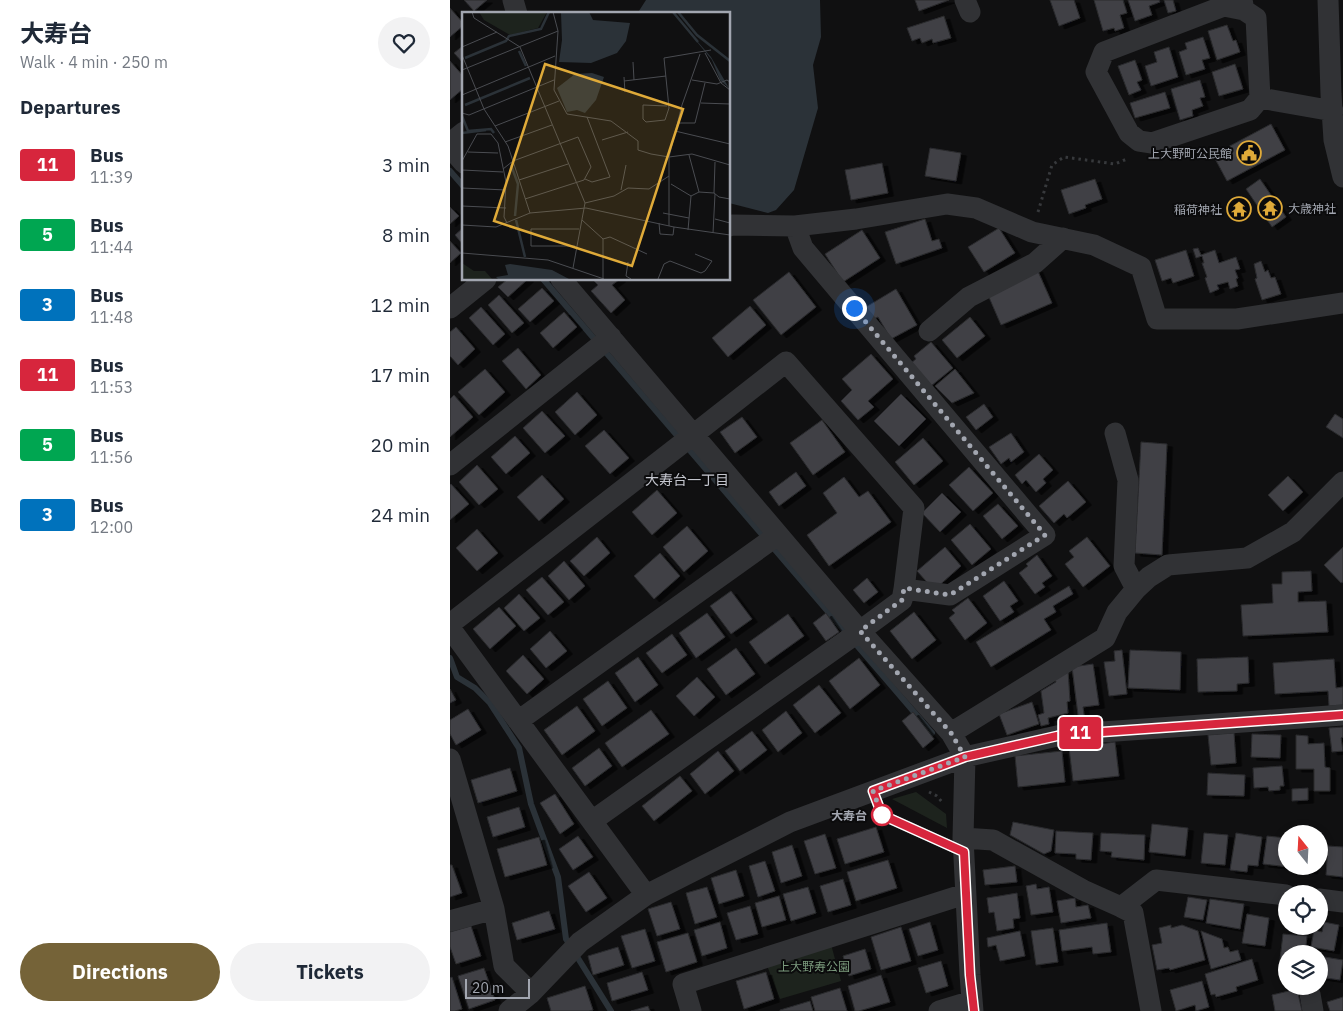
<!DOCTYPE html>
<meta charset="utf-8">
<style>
:root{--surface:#fff;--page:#f2f2f3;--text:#1f2937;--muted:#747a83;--accent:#756338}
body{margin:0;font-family:"IBM Plex Sans","Noto Sans JP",sans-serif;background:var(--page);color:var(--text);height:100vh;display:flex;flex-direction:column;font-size:19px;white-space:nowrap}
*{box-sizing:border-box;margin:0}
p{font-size:16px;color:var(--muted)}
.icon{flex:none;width:28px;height:28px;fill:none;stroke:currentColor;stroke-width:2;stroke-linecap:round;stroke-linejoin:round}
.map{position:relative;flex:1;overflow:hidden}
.sheet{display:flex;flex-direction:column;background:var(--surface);width:450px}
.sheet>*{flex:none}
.badge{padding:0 10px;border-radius:4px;font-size:18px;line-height:32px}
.needle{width:32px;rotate:342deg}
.buttons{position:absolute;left:828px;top:825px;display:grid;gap:10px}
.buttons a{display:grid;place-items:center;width:50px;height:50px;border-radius:50%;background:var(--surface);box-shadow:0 2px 8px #0003;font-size:25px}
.scale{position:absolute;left:15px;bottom:12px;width:65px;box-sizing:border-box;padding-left:5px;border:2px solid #a2a6b0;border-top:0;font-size:14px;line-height:18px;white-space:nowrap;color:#a2a6b0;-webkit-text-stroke:4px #0b0b0c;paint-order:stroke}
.you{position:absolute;width:25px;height:25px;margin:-12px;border:4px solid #fff;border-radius:50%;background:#1a73e8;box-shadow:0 0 0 8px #1a73e833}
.map>.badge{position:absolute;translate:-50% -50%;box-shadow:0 0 0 2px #fff}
h2{padding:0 20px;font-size:19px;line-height:45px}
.round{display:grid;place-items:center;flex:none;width:52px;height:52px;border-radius:26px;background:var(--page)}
.headline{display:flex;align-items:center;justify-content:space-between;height:85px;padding:0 20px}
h1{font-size:24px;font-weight:700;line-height:38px}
.button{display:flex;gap:10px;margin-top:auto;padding:10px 20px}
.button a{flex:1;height:58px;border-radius:30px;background:var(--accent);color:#fff;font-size:20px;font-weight:700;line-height:58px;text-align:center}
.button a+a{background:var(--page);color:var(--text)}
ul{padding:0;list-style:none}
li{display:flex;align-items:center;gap:15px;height:70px;padding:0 20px}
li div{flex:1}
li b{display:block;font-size:19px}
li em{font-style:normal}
li .badge{min-width:55px;font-weight:700;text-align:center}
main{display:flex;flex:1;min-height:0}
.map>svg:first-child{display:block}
</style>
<main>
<section class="sheet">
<div class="headline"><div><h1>大寿台</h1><p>Walk · 4 min · 250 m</p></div><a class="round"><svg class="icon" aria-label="heart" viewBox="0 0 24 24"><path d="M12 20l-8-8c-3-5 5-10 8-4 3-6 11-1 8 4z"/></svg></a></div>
<h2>Departures</h2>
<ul>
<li><span class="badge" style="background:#d7263d;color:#fff">11</span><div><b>Bus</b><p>11:39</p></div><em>3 min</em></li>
<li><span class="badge" style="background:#00a651;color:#fff">5</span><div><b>Bus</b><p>11:44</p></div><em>8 min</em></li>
<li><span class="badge" style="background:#0072bc;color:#fff">3</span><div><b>Bus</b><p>11:48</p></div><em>12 min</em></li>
<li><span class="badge" style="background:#d7263d;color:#fff">11</span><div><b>Bus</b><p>11:53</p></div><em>17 min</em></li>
<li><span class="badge" style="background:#00a651;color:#fff">5</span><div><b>Bus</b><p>11:56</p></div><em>20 min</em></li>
<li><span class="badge" style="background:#0072bc;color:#fff">3</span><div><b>Bus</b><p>12:00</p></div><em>24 min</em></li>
</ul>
<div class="button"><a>Directions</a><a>Tickets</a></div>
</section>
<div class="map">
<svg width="893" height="1011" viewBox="0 0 893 1011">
<defs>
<filter id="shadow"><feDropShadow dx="5.5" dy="3" stdDeviation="0" flood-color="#0009"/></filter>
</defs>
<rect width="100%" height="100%" fill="#101011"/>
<path fill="#1d231d" d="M466,792L496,814L497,828L442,799Z
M379,937L391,981L330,999L316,963Z"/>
<path fill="#2b3238" d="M196,0H370L371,37L363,65L368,108L344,190L326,210L318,213L279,203V14H187Z"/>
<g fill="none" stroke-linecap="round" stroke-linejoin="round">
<path stroke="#2b3238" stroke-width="6" d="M0,171L14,187
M93,279L482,733
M0,658L7,677L25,688L40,703L69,748L81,804L108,877L116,939L161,1011"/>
</g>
<path fill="#3f4044" stroke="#2a2a2d" filter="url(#shadow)" d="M14,0H37L24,11Z
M465,0H499L469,11Z
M600,0H624L630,18L609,26Z
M644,0H673L677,13L670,15L674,28L665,31L664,28L653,31Z
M678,0H709L710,2L699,6L702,15L685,21Z
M714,0H723L726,11L718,13Z
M0,8L14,24V25L0,37Z
M494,16L501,38L483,43L482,39L472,43L470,38L462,41L457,28Z
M777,25L783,41L786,40L790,52L767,60L758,31Z
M753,37L760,58L752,60L755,69L736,75L729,52L737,49L735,43Z
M14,45V64L4,53Z
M719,47L728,77L701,86L695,66L707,62L704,52Z
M685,60L692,80L687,82L691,90L679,95L668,66Z
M0,61L14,77V88L0,100Z
M785,64L793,89L769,96L762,72Z
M750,80L755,97L750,98L753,106L742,110L743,116L730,120L721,89Z
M715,92L720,108L685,118L680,103Z
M821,124L835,150L777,181L763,155Z
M480,148L511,153L506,181L475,176Z
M432,163L438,193L401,200L395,170Z
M645,179L652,199L635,205L636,208L619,214L611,190Z
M810,179L836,217L822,227L796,189Z
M0,207L9,216L0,224Z
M475,219L482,241L489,239L492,248L446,264L435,232Z
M14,227V246L5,235Z
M549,228L565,253L534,272L518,247Z
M412,230L430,258L393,282L375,254Z
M0,241L11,253L0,263Z
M748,248L751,255L765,250L769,263L786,257L790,269L785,270L788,278L786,279L788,286L780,289L778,282L767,285L769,289L760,293L755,278L757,277L752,263H754L752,256L746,258L743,249Z
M736,250L744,276L723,283L721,278L712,281L705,260Z
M811,261L815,272L818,270L821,278L825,277L831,294L812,300L805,279L807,278L804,264Z
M587,269L602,303L551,325L538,295Z
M339,272L366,307L331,335L303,300Z
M58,279H78L58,297L48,287Z
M142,279H170L162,285L175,300L161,313L141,291L148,285Z
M92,288L104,301L80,322L68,309Z
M446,289L467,325L441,339L428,317L423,319L416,307Z
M49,295L74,323L62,333L38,305Z
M300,306L316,325L278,357L262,338Z
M31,307L55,334L43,345L19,318Z
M114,312L127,327L103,348L90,333Z
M520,317L535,336L507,358L492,340Z
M6,327L25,349L8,365L0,356V332Z
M481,342L503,368L481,386L461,363L466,359L464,356Z
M68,348L91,375L76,389L52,361Z
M421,354L443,379L418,401L424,407L408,420L391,401L402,390L392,379Z
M35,369L55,392L29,415L8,392Z
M505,369L524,393L502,403L485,386Z
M127,392L147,415L125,435L105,412Z
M451,394L476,419L449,446L424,421Z
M4,395L23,417L0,437V399Z
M534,404L543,417L526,430L516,417Z
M92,411L115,436L95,453L73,428Z
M885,414L893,419V438L876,427Z
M292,417L307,437L285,453L270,432Z
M372,420L395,452L363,475L340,443Z
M154,430L179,458L160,474L135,446Z
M561,433L574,452L561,462L559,458L551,464L539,447Z
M65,436L80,453L56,474L41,457Z
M473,438L493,461L464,485L445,462Z
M691,442L717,444L712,555L685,553Z
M589,454L603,470L593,479L596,483L586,492L576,480L572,484L565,475Z
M27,465L48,489L29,505L9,482Z
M519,467L543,493L523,511L499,485Z
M346,472L356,486L329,506L319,492Z
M92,475L114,499L89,521L67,497Z
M838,476L853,492L833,511L818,495Z
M394,477L409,497L418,491L441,522L379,566L357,535L387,513L373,493Z
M618,481L636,502L617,518L614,514L604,523L589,506Z
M1,484L19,504L0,520V485Z
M207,490L227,513L202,535L182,512Z
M492,493L511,512L490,532L472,513Z
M548,504L568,526L552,539L533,516Z
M520,524L541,549L522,565L501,540Z
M237,526L258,551L234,572L213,547Z
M27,529L48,553L27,571L6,548Z
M147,537L160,553L134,576L120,561Z
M637,537L660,566L633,587L615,564L624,557L619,551Z
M495,547L511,566L484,590L467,571Z
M893,547V582L891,583L874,565Z
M210,553L230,576L204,599L184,576Z
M587,555L602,576L592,583L595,587L585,594L569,573L578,566L576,564Z
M114,561L135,586L119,600L98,576Z
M861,571L862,591L848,592V602L876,601L878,632L793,636L791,605L823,603L822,584H832V572Z
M92,577L114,602L98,615L76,590Z
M417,578L428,592L414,603L403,590Z
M554,581L568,601L560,606L564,612L550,621L533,596Z
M619,586L623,594L603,606L606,612L594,619L601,630L541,667L526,642Z
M281,591L302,619L281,634L260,606Z
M69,594L90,618L74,631L54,608Z
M518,598L537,623L515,640L499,618L505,613L502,610Z
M49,607L66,626L40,649L23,629Z
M464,612L486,640L462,659L440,631Z
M257,613L275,637L246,658L229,633Z
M376,613L389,632L376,641L363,623Z
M338,614L354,636L315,664L299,642Z
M100,631L117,651L96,668L80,649Z
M222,634L237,655L212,673L196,653Z
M286,648L305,674L276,695L257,669Z
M672,650L677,694L659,696L654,662L665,661L664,651Z
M680,650L731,652L730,690L678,688Z
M73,655L94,679L77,694L56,671Z
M188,657L208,685L185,702L165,673Z
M798,657L799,683L787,684V691L748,692L747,659Z
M409,658L430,685L400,709L379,681Z
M884,659L886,688L893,687V705L879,706L878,691L825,694L823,663Z
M643,664L649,705L633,707L635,722L629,723L622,667Z
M618,670L620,701L617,702L618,713L598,718L599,724L591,726L588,715L594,713L591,691L606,682L604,676Z
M247,677L265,697L244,716L226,696Z
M158,681L177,708L152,726L133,699Z
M369,685L391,713L365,733L343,705Z
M0,689L6,700L0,703Z
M582,702L589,724L557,735L549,714Z
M127,706L145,731L112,755L94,730Z
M18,709L31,730L6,745L0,734V720Z
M201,710L219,734L172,767L155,743Z
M336,711L352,733L328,752L312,730Z
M463,712L484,739L473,748L452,721Z
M893,727V737L891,738L893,751L882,752L879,728Z
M302,731L317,750L290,771L275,751Z
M784,733L786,763L761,765L758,735Z
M802,734L831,735L830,758L801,757Z
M846,735L858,736V744L874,743L875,767L880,768V791H864V769H846Z
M665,742L669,776L623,781L619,748Z
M149,748L162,766L135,786L122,768Z
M268,751L284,771L255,794L240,774Z
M612,751L615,782L568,787L565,756Z
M832,766L834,786H830V790L819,791L818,787L804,788L803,768Z
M60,768L67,791L28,803L21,780Z
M758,773L795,775L794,796L757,795Z
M230,776L242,791L204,821L192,806Z
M858,788V800L842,801V789Z
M105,794L124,824L110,834L90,803Z
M69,807L75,827L43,837L37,817Z
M563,822L604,830L601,851L594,854L560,835Z
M702,824L738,828L735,856L699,852Z
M426,827L434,852L395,864L387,839Z
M606,831L643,833L641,860L626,859V854L605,853Z
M651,833L695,835L694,860L661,857L662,852L650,851Z
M754,833L778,835L775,865L751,863Z
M786,833L812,837L808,866L798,865L797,872L780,870Z
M375,834L386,868L365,874L354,841Z
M128,836L143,857L123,870L109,849Z
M817,836L836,838V866H839V867L813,864Z
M89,837L97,865L55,877L47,849Z
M342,845L352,876L331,883L322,852Z
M878,846L893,847V877L876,875Z
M438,860L447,888L406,901L397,872Z
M315,861L325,891L308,897L299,866Z
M0,865H2L12,893L0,897Z
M565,866L567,882L535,885L533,870Z
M845,866H863L862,871L845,869Z
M286,870L294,896L269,904L261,878Z
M139,872L157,898L136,912L118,886Z
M393,879L401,905L378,912L370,886Z
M586,884L587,889L599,887L603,912L581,915L576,886Z
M257,887L267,917L245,924L236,893Z
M358,887L366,913L341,921L333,894Z
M567,893L570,918L563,919L564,928L547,931L544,912L539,913L537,898Z
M329,896L336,920L312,927L305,903Z
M738,897L757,900L753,920L734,917Z
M625,898L626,907L638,905L641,918L611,923L607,901Z
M760,899L794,904L790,929L756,923Z
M221,902L230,929L207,936L198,909Z
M300,906L308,934L286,940L277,913Z
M99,911L105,929L67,940L62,923Z
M797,914L819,918L815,946L792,943Z
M270,922L277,948L252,956L244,930Z
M480,922L488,950L468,956L459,929Z
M874,922L889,925L884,951L861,947L864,930L872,932Z
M657,923L661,952L643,954L642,947L612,951L609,930Z
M721,925V928L732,925L748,931L755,960L720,970L719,968L707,970L702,945L712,943L709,928Z
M21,926L31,956L6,964L0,947V932Z
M451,927L461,961L431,970L421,937Z
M603,928L608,962L586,965L581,931Z
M195,929L205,961L182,968L171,936Z
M570,931L575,956L550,961L546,945L538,947L537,938Z
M751,931L772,939L774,948L778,947L780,952L788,950L791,960L761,969Z
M238,933L247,962L216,972L207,942Z
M833,934L857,936L855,954H836V969L829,968Z
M168,947L174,965L143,975L138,956Z
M415,949L421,969L399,976L393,956Z
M869,956L893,960L890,980L869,977Z
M802,959L808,980L786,987L787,991L766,997L765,994L761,995L755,974Z
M491,961L498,986L476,993L468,968Z
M34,968L45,1000L19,1009L8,976Z
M192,972L198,990L162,1001L157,983Z
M316,972L324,999L294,1009L286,981Z
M431,975L440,1002L409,1011H405L398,986Z
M2,977L12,1009L5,1011H0V978Z
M752,981L759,1007L746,1011L745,1005L726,1011L720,990Z
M135,986L143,1010L139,1011H101L97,998Z
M390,988L397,1011H365L361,997Z
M847,989L852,1011H825L822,995Z
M893,997V1011H880L877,1002Z
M360,1001L363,1011H330V1010Z
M198,1006L200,1011H181Z"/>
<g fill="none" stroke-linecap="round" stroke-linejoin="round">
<path stroke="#37393c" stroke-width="3" stroke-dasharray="2.5 4" stroke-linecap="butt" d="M588,212L602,165L614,157L665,164L677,159
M479,792L487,796L492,802"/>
<path stroke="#313235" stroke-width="11" d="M423,791L432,815L514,852"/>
<path stroke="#313235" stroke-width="21" d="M63,0L67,14
M515,0L520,12
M792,0L794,10L806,18L810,98L800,110L702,143L689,141L679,133L646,72L654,52L774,6L794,10
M878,0L881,94L884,140L893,177
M810,98L883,111
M0,143L14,132
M0,147L14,163
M279,226L282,225L345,226L406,219L497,204L526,208L582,232L644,245L691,267L707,319H787L893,303
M345,226L353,248L595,535L500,595L454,589
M111,279L410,631L501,733L515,757L513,838L520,975L523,1011
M0,308L36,279
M479,331L519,297L585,263L613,238
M665,433L678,480L674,566L686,589
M0,465L161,337
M0,624L243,435L336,362L464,508L454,589L452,600L410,631L142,821
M0,628L196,895
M68,721L328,535
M501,733L655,638L667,612L686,589L699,577L718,565L797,558L843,532L893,482
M0,759L44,909L54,966L81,993
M513,838L543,840L633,890L671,907L706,880L836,895
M869,899L893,902
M671,907L683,913L701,1011
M0,921L44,909
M860,994L863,1011
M59,1011L81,993L130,942L196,895L340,822L515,757L607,736L624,734L893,715
M241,1011L233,984L515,894
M489,1011L522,1001"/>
</g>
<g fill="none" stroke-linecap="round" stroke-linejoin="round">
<g stroke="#fff" stroke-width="11">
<path id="line" d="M524,1011L520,975L514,852L432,815L423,791L515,757L607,736L624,734L893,715"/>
</g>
<use href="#line" stroke="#d7263d" stroke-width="8"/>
<path stroke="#a2a6b0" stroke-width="5" stroke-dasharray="0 9" d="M404,308L595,535L500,595L454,588L452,600L410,631L501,733L515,757L423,791L432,815"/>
</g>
<defs>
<g id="civic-ring" transform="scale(1.25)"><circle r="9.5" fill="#0b0b0c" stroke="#dfaa39" stroke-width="1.5"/><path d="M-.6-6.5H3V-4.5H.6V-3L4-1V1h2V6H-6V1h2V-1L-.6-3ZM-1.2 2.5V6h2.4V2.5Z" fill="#dfaa39"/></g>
<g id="temple-ring" transform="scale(1.25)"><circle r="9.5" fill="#0b0b0c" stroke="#dfaa39" stroke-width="1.5"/><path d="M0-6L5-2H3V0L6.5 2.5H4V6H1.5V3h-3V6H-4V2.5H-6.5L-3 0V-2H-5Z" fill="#dfaa39"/></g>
</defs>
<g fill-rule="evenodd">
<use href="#civic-ring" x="799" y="153"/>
<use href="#temple-ring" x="820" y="208"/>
<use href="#temple-ring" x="789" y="209"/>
</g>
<circle fill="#fff" stroke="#d7263d" stroke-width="2.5" cx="432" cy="815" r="10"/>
<g text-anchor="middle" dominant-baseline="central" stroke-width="4" stroke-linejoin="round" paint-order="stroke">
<g font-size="12" fill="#a2a6b0" stroke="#0b0b0c" text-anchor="end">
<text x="782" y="153">上大野町公民館</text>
<text x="838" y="208" text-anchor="start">大歳神社</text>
<text x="772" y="209">稲荷神社</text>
</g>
<g font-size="12" font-weight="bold" fill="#a2a6b0" stroke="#0b0b0c" text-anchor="end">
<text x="417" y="815">大寿台</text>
</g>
<g font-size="12" fill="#7b9a7d" stroke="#0b0b0c">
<text x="364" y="966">上大野寿公園</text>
</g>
<g font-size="14" fill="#c3c5cd" stroke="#0b0b0c">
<text x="237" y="480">大寿台一丁目</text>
</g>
</g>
<g transform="translate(12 12)">
<rect width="268" height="268" fill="#101011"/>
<path d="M17,0H85L76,16L48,23L22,8ZM0,251L12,259H23L30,267H0Z" fill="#1d231d"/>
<path d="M127,0L131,8L168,11L164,29L155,41L129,51L97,50L100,28L99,1ZM210,0L249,45L267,76L258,68L250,48ZM130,61L142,65L134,88L123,101L115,98L105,100L95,76L113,62ZM48,252L90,258L107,267H36L34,265L46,263L43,253Z" fill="#2b3238"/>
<path fill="none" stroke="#2b3238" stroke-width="2.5" d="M211,0L236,30M216,0L235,23L268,49M57,39L64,54M3,46L44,29L47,24L79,17L87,0M3,93L68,66M0,104L6,119L29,117L32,121M0,121L24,118M49,153L56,172L53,204M54,208L63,245"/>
<path fill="none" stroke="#4a4c51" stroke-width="1" d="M10,0L12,6L58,35L123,191L111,256M91,0L96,19L92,78L105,102L149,109L176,129V138L189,142L207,145L230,142L268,153M0,35L35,20M243,41L259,71L268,78M0,43L22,97L46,134L68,201M171,50L172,68M0,58L96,19M162,65L163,80M230,68L255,72L265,68L268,70M162,69L204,64M0,83L93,44M239,91L268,92M205,94L181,93V107L184,110L203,108L207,96L202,46L249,38M0,101L7,103L92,68M215,111H233L243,71M33,114L97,89M213,119L268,132M140,128L166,120M43,130L90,113M6,140L36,141M227,143L237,180M0,149L15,122H29L36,131L44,170L42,205L45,211M41,157L51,149L116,125L129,155L122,168L63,187M0,158L41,160M123,167L130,170L148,165L125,105M57,168L106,152M209,172L229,184L237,180L252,181L257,185L268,187M0,176L44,178M159,178L164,153M252,181L253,150M123,191L152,184L166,176L187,177L207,164M0,194L44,196M201,201L227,206M253,207L268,211M120,208L141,227L148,225L185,242M197,211L198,222L211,223L212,215M0,213L34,215L68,201L124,196L212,215L268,223M207,214V145L220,93L238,42M226,218L229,184M251,221L253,182M141,227V267M113,234H69V217H117M0,241L86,248L142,267M166,250L164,264L169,267M196,267L202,252L208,249L239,261L243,259L250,249L233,242"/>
<path fill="#dfaa39" fill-opacity="0.15" stroke="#dfaa39" stroke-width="2.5" d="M83,52L221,97L170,254L32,209Z"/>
<rect width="268" height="268" fill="none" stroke="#a2a6b0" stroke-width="2.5"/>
</g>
</svg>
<div class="buttons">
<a><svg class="needle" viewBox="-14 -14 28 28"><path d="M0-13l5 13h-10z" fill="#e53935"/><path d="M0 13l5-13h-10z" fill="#747a83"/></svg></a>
<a><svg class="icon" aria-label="locate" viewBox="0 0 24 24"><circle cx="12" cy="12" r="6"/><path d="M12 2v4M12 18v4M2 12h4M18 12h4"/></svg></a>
<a><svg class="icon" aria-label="layers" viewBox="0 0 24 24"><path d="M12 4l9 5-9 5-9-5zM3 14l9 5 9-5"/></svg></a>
</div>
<div class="scale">20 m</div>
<div class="you" style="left:404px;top:308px"></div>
<b class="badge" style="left:630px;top:733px;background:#d7263d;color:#fff">11</b>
</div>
</main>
